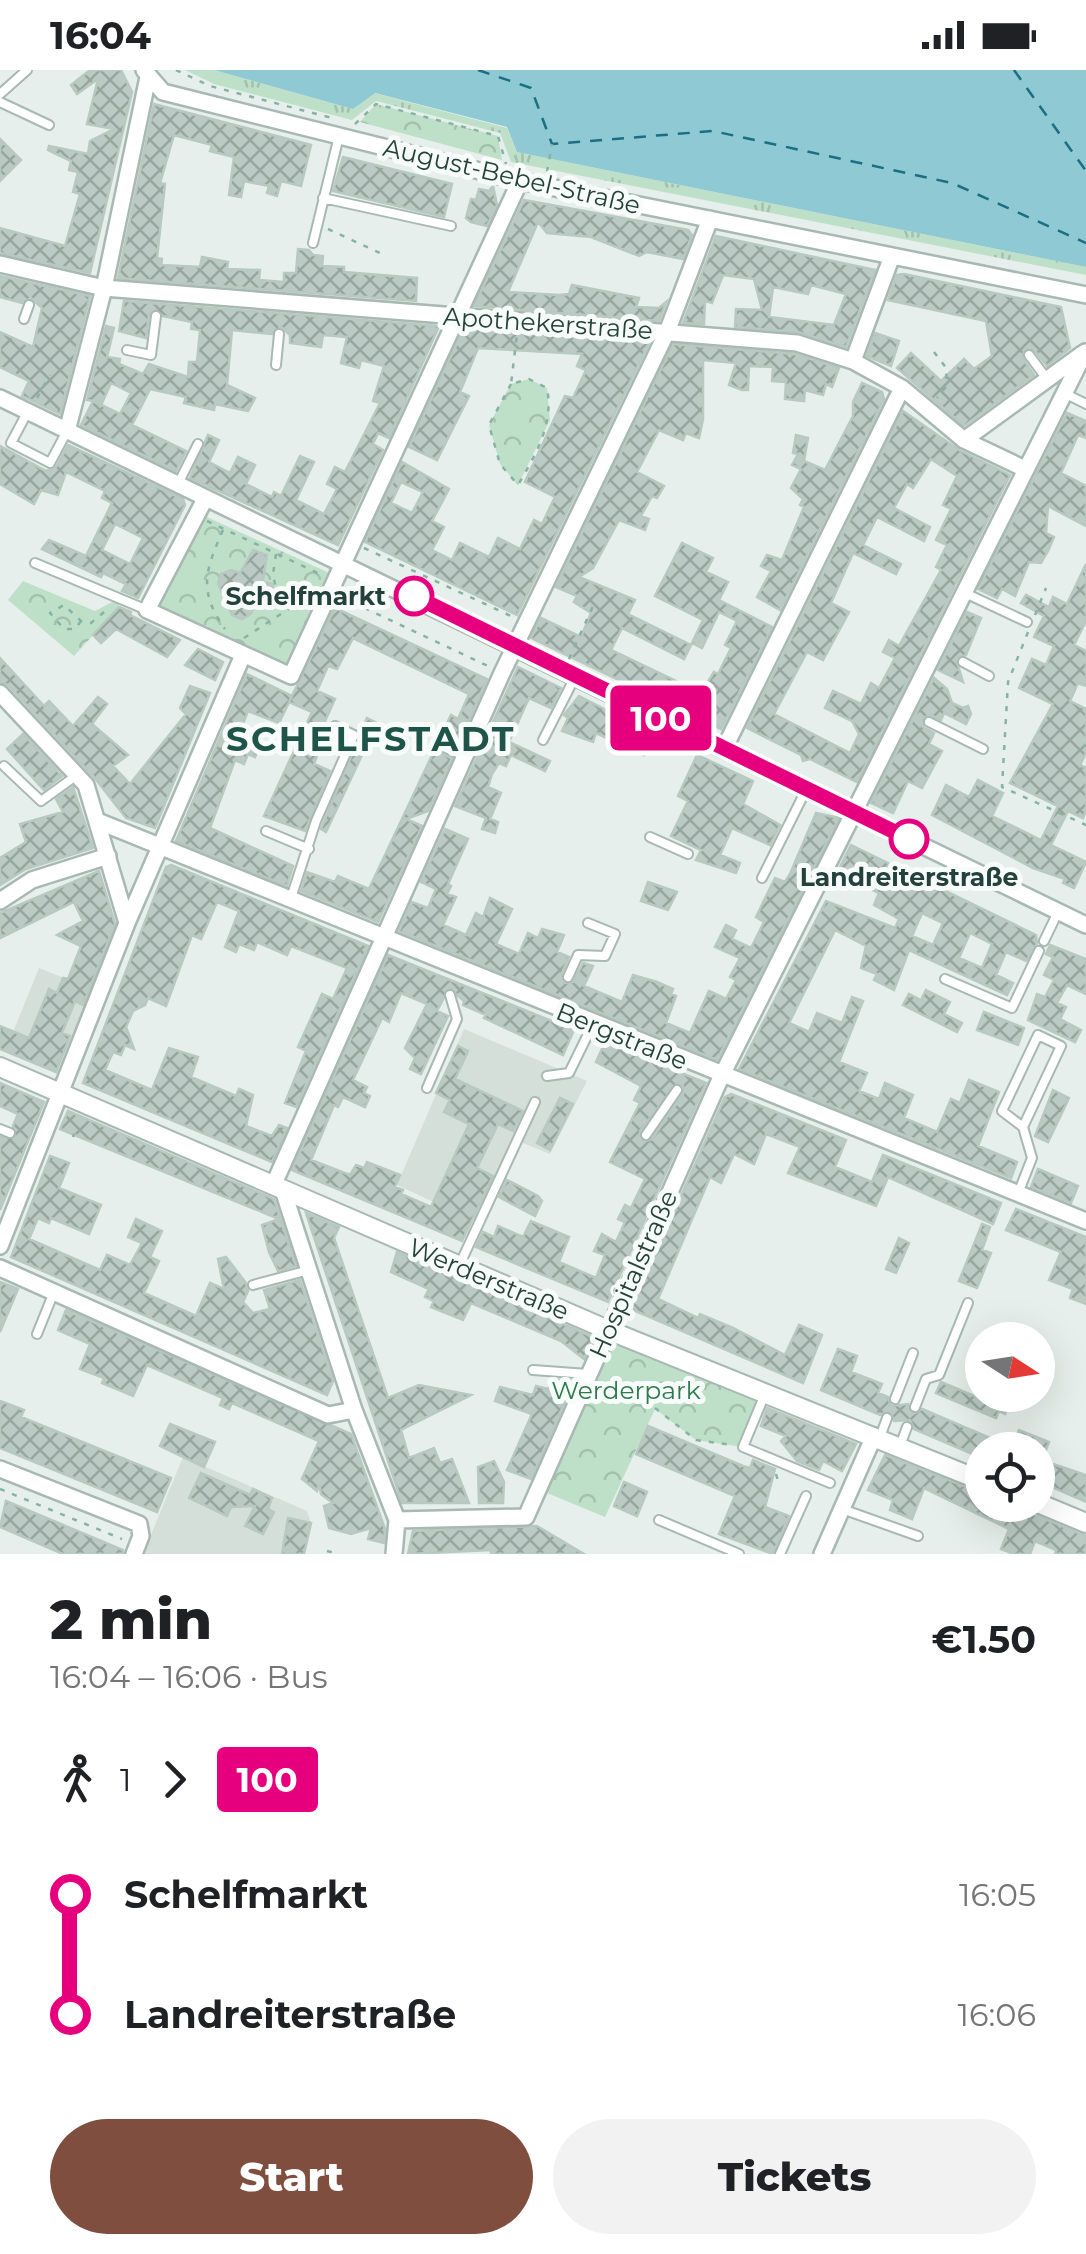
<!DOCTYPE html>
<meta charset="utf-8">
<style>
:root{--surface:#fff;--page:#f2f2f2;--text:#202124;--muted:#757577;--accent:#7f4e3f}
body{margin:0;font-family:Montserrat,sans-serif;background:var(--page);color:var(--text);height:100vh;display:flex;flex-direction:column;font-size:38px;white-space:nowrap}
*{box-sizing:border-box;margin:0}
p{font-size:32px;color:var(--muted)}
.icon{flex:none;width:55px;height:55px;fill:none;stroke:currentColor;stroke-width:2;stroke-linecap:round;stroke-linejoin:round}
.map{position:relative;height:1484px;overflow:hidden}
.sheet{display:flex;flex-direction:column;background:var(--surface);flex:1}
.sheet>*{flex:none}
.badge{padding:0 20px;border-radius:8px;font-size:35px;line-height:65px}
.needle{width:65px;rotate:102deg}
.fabs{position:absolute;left:965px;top:1252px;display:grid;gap:20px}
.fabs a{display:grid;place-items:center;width:90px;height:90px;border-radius:50%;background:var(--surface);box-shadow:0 10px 40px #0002;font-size:50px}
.map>.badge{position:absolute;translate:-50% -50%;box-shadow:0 0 0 5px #fff}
.legs{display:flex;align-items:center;gap:15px;height:110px;padding:0 50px;font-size:32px}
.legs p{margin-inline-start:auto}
.headline{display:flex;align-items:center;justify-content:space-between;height:170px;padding:0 50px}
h1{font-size:55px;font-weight:800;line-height:75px}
.button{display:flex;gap:20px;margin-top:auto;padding:20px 50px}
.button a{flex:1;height:115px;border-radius:60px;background:var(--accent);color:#fff;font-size:40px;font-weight:800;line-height:115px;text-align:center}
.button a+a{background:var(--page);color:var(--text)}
ul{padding:0 50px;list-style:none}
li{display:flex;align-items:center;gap:35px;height:120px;font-size:38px}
li i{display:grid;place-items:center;width:15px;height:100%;margin:0 12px;background:currentColor}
li i::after{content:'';width:25px;height:25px;margin:-12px;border:8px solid;border-radius:50%;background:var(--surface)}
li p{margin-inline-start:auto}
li:first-child i{background:linear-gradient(#0000 50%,currentColor 0)}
li:last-child i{background:linear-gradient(currentColor 50%,#0000 0)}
.status{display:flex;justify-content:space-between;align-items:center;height:70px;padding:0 50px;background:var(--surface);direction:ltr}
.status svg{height:28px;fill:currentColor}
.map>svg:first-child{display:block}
</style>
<div class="status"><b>16:04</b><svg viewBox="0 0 49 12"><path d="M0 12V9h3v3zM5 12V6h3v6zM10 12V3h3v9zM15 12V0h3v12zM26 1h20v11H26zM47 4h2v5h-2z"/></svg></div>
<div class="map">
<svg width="1086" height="1484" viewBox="0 0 1086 1484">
<defs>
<pattern id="grass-tufts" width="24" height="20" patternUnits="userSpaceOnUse" patternTransform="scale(2.5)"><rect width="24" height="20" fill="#bfe0c8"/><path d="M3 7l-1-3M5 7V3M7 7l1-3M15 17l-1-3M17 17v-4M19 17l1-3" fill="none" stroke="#a4c1ad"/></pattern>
<pattern id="forest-crowns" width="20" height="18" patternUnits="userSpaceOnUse" patternTransform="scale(2.5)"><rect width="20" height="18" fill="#bfe0c8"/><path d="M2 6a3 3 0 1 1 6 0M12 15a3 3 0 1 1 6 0" fill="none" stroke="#a4c1ad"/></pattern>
<pattern id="building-cross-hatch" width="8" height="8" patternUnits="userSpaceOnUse" patternTransform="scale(2.5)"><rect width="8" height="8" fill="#bbcac4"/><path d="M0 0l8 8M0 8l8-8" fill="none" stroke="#98a6a0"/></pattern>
</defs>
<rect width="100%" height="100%" fill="#e6efeb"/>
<path fill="#d4dfda" d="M39,898L92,919L65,983L13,962Z
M464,959L587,1011L550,1084L518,1071L479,1153L397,1115Z
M183,1387L307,1441L311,1453L304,1484H143Z"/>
<path fill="url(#grass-tufts)" d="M185,0H214L353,39L374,23L507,58L517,82L1086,197V205L511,92L500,63L376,31L352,50L214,14Z"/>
<path fill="url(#forest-crowns)" d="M376,34L498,66L502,90L360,52Z
M529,309L547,318L550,350L518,415L500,394L489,355L511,314Z
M198,443L338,507L291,606L147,540Z
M23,511L95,541L122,527L117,539L74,586L8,530Z
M609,1271L762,1333L743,1377L696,1370L655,1339L605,1447L547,1423Z"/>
<path fill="#8ec9d4" d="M214,0H1086V197L517,82L507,57L375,23L353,39Z"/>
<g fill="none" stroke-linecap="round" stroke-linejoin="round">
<path stroke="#1c6f80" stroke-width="2.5" stroke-dasharray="12 10" stroke-linecap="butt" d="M478,0L531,18L552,74L713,61L952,113L1086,173
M1014,0L1086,101"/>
</g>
<path fill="url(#building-cross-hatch)" stroke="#b8c9c2" stroke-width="2.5" fill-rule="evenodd" d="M90,0H121L132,22L90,203L0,183V158L65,176L80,124L73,122L78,102L69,100L71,91L48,80L49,76L88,84L90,71L114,59L87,54L98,9L77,24L71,15Z
M154,34L311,75L301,116L281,111L277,126L267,123L269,116L244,111L241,127L229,125L234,87L210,81L212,75L174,65L160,113L165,114L157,188L162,189L161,195L200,197L202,187L228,192L227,199L260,200L259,210L284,212V203H296L298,179L309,180L313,185L323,186L322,196L344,197V202L417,208L416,231L118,208Z
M0,69L21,90L0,111Z
M343,87L452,114L444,147L333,121Z
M493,116L497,135L487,156L471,152L466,148L471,129L476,130L479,119L489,121Z
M524,130L688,160L692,165L683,189L647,182L639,186L591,167L547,163L538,152L508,222L559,225L569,224L572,215L639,228L636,237L659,238L666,232L659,251L474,236Z
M716,166L875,200L846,277L798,262L735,257L736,239L762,240L754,209L723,205L712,233L705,231L704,254L683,253ZM811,215L846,224L834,255L769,247L773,217L808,224Z
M904,204L1061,237L1070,278L1047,296L1034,280L1025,279L1022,287L1034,305L964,356L897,298L911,283L941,311L964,289L974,299L992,286L986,251L888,230L897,205Z
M0,206L90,226L60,344L22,326L29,311L0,297V262L33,277L42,238L31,228L22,233L0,227Z
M124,231L439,256L389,368L378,363L373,374L383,380L338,475L190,408L208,365L219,370L209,392L230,403L238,387L255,395L246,414L272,427L274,422L281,426L300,386L314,392L296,430L324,444L337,419L327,414L335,397L345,402L380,333L373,331L384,296L361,290L359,298L341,293L347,267L323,265L321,277L290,273V265L281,257L272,264L232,260L227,315L255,328L248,341L215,334L214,340L184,333L186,327L150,319L132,355L186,381L176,401L81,355L93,331L87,330L106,256L114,258L107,287L120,289L119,294L143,304L149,294L188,307L189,292H197L200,260L191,259L192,252L163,246L154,239L149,244L146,268L119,261ZM111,313L131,323L120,344L93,331L102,333Z
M464,258L649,273L517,545L365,472L402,392L449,419L432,451L444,457L432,480L452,490L460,473L489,487L498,468L520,479L534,450L542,454L555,427L525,412L565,326L573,328L586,300L577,296L582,284L478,278L460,322L469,326L437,390L409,377ZM401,412L423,422L412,443L391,433Z
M875,263L899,271L891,296L867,286Z
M673,274L795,284L839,298L832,317L826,314L823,325L805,320L804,331L785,329L786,312L772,311L773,297L749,296L748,320H742L729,315L736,293L703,290V349L699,368L686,363L683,370L659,360L637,402L664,416L657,428L652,426L641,446L649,449L645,460L619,450L593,498L579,507L635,530L628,544L691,575L684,589L622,558L611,580L701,623L714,602L718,604L731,578L725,575L737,551L719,542L702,578L692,573L703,550L655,526L682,473L713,488L706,502L728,512L719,530L772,557L721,659L531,568L541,548L581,567L591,543L574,532L577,526L556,517Z
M862,313L882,322L884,329L780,540L757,527L771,501L761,496L767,485L782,490L804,437L800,435L803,429L791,418L801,399L792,395L798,384L793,383L796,365L808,368L804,391L825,400L853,346V332Z
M903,341L959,380L1010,405L857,712L810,689L803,691L801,685L747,658ZM931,389L957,406L943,435L951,439L936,470L947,475L936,497L941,500L899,576L889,570L883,582L895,588L879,618L871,613L861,634L833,621L825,638L852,651L859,664L850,683L774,644L807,582L823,590L849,542L831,533L853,483L896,504L901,494L863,475L877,447L924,471L930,457L894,438L907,414L913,418Z
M1067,343L1086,351V368L1078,365L1061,403L1086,416V456L1048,436L1046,463L1054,467L1048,481L1041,493L1029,492L1015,526L1002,519L997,528L978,519Z
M68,375L183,429L185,435L138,528L122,521L126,514L103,503L101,507L42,479L49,470L86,486L112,433L102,428L105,421L66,402L58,425L41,420L34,434L0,414V376L46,401L56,397ZM115,454L143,468L130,494L102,480Z
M253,480L267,485L263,511L272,514L276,524L273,534L254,536L251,544L242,549L232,545L228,536L231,526L222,523L218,513L221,504L231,500L240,503Z
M1086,494V551L1074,575L1086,581V616L1078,613L1070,631L1086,639V683L1080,695L1086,698V741L1083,748L1068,741L1051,775L1086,792L1074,818L1063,813L1065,809L1033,798L932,745L946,715L969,727L978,710L1003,723L992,746L1041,770L1058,736L1010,713L1053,634L1019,618L1032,589L1046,595L1054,576L1034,567L1044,546L1021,533L1026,525L1049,537L1053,527L1067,534Z
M119,537L131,542L130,545L180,570L167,587L116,559L101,573L93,565Z
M335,538L487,609L458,675L440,668L451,645L458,649L469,624L353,568L337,599L328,596L317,621L335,629L312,680L318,683L314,694L330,701L305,761L264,746L312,642L289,632Z
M967,542L981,548L966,585L956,589L963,612L938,600Z
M198,579L223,592L215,610L185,595Z
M0,588L44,636L49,631L73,656L98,627L107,634L92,654L128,685L113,696L130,714L186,644L180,638L190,616L210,623L155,758L126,748L94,707L8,615L0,612Z
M518,597L561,618L551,638L529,628L509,672L550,691L545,701L511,685L506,696L499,693L492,704L488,717L501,723L490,749L498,752L495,763L482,759L486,748L455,736Z
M247,604L292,626L279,653L248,641L238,667L259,677L255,687L248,684L244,694L235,690L210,758L293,796L287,816L176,771Z
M934,608L947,619L952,633L963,638L968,636L971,644L966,654L944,643L941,650L930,645L923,648V657L934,663L929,674L942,681L922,718L908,711L893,743L871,733Z
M579,626L616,645L620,641L621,648L636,656L643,652V659L654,664L644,685L596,663L593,672L562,661L568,648L564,645Z
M367,648L377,653L326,762L321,759L323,754Z
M23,664L62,706L44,720L7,679Z
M434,681L452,688L428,741L406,749L422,756L378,852L301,821L307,802L335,812L338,806L369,819Z
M697,685L753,711L743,734L780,755L770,775L732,758L720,785L740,793L736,803L696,790L701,780L671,766L688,731L678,726Z
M73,717L93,778L26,799L0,815V788L26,772L20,754L63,742L56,729Z
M816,743L839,748L717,990L399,861L412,832L428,838L436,819L421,812L445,759L468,769L448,814L451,816L447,824L456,827L443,855L466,865L476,843L483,847L490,828L512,839L496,874L519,884L528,863L538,868L542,859L564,865L557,882L569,887L561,905L564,913L573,912L583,893L593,896L584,916L622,932L633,905L657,912L673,919L671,924L676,926L666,953L690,963L709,921L726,929L736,910L730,907L740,888L715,877L726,855L736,860L732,869L751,878L764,852L756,847L775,808L785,812L790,804Z
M851,775L1036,865L1037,874L1026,891L1006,882L996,905L1013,913L1007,925L909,880L894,920L874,910L877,904L861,898L866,876L835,860L789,953L809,962L817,943L842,953L852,927L863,931L839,992L867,1003L859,1021L879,1029L885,1013L913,1025L904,1048L937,1062L951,1029L960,1033L969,1010L999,1022L978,1076L1017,1092L1011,1108L739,999L826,831L895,858L899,849L874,835L879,823L837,803ZM922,843L943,853L933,875L912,866ZM970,863L992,874L982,898L959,888Z
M171,795L368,876L296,1037L285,1033L306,981L298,977L322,924L333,929L347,898L291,876L287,885L257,872L254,880L239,874L236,882L225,877L239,841L217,832L201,869L192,865L166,936L148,928L145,935L133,941L126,957L134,979L125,975L121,985L113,982L105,1000L152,1020L169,978L198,987L191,1007L236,1026L239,1019L253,1025L246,1056L272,1066L279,1055L287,1058L272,1092L83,1013L166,797Z
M99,801L115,854L83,935L75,931L62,963L70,966L56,1002L0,979V956L29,968L49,919L57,923L63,908L68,909L81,876L57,865L83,851L74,832L0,868V843Z
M648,812L677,822L668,840L641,831Z
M1050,875L1086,889V924L1067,915L1057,933L1066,937L1060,949L1081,960L1075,972L1028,950L1037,924L1045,927L1054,910L1044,905L1053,887L1046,884Z
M388,885L574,960L563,985L484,948L486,945L463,935L464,931L449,918L437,941L448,946L421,1004L410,999L415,988L405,978L427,934L401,923L389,952L382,948L353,1010L367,1017L364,1023L370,1026L365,1037L343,1027L338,1037L334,1035L311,1090L350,1105L356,1095L364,1098L367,1092L400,1105L395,1117L403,1120L401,1124L431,1137L469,1054L444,1042L450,1030L436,1023L458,976L468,981L455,1009L523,1041L513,1061L498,1054L477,1098L493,1106L462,1171L292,1100Z
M926,920L950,932L944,944L962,953L957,962L903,935L909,924L921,930Z
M984,942L1024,958L1018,975L977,960Z
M605,972L706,1013L608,1232L476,1177L483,1162L494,1167L498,1156L523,1167L531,1151L569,1167L559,1192L596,1208L605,1185L594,1181L602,1164L616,1172L625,1152L618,1149L625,1135L631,1138L645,1109L610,1092L640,1033L634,1030L641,1016L596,992ZM677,1013L683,1016V1024L652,1069L643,1072L640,1061Z
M0,1013L44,1032L0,1140V1067L15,1068L13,1056L18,1044L0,1036Z
M1053,1020L1069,1028L1048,1072L1035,1066Z
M731,1024L846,1070L835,1097L872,1112L883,1085L1001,1133L993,1154L888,1107L876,1136L788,1103L800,1077L766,1064L754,1094L734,1084L721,1113L710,1107L658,1229L698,1248L700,1244L733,1258L785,1285L799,1255L822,1265L803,1313L631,1239L725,1027Z
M560,1028L573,1034L550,1080L537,1073Z
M68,1041L274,1129L296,1196L278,1201L269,1182L262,1155L279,1149L60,1059Z
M50,1086L69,1093L59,1118L101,1135L89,1164L51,1148L49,1153L38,1148L29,1169L100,1200L107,1185L130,1195L142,1173L128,1167L136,1149L162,1161L150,1187L159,1191L144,1223L196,1246L210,1213L224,1219L218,1189L226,1187L246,1213L248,1221L243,1232L253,1243L270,1239L264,1220L300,1210L333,1311L327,1325L11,1187Z
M1038,1099L1078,1116L1071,1133L1031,1117Z
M507,1110L538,1126L542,1131L535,1146L499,1127Z
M1016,1139L1086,1167V1234L1070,1228L1073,1219L1049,1210L1061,1182L1006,1160Z
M306,1143L339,1157L334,1168L388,1328L419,1315L471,1325L401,1360L409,1388L434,1378L440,1393L452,1389L469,1433H402Z
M982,1154L990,1157L982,1180L991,1183L977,1218L959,1211Z
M899,1168L909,1173L896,1203L886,1199Z
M397,1182L593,1267L584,1289L561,1271L471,1233L463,1250L431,1237L434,1231L425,1227L429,1219L391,1202Z
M0,1212L18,1219L0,1262Z
M66,1240L351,1364L385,1459L384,1473L368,1469L371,1458L351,1464L329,1458L324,1436L333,1433L321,1424L319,1414L317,1421L302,1409L319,1371L232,1333L229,1339L220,1335L223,1328L147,1295L133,1326L102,1313L104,1308L80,1299L90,1274L58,1260Z
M838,1279L857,1286L851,1302L882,1314L878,1323L888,1327L891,1336L908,1334L913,1344L922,1339L1011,1377L1019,1360L1049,1372L1046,1380H982V1388L914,1359L910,1350L894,1351L890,1341L880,1345L821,1320Z
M553,1309L574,1311L531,1409L507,1400L532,1344L495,1331L500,1317L533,1325L536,1316L548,1319Z
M941,1312L993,1334L996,1328L1010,1333L1005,1344L999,1341L996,1348L936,1323Z
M0,1331L24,1340L21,1347L171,1408L157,1442L0,1378Z
M767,1338L856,1374L842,1401L823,1391L819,1400L797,1391L781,1371L786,1366L761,1356Z
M170,1354L215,1372L204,1397L160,1376Z
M648,1356L743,1396L750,1398L753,1390L775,1399L765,1437L789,1446L773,1484L719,1464L735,1426L636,1384Z
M885,1385L982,1423V1435H1012L1086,1466V1484H1055L1056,1480L1035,1471L1030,1484H1014L1001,1479L1009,1459L924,1418L912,1449L890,1440L893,1430L868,1420Z
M1038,1389L1086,1405V1432L1038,1411Z
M494,1391L504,1412L503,1433H479L478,1397Z
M201,1403L250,1425L253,1419L272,1428L268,1439L274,1442L263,1464L245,1456L255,1436L231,1437L227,1446L189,1428Z
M624,1412L647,1422L637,1446L614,1436Z
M6,1431L123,1480V1484H63L0,1457Z
M288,1448L311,1453L304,1484H282Z
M537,1456L584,1484H491V1480L408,1484L413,1461Z"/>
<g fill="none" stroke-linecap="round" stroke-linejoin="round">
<g stroke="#a8b8b2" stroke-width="12">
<path id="service" d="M0,24L27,0
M0,32L49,55
M323,128L451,156
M313,173L339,66
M24,249L29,235
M127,280L151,285L156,246
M1029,285L1047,309
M276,295L279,264
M1064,323L1086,334
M28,341L11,373L50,393L67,361
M177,416L198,374
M35,493L147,540
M965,523L1027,552
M963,592L989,606
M929,652L983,679
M543,670L575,607
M439,675L465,686
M4,696L41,731L77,705
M266,761L309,779
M650,767L688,784
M762,808L807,718
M291,828L316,751L354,665L335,656
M1044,871L1058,842
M568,907L578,885L605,886L615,864L588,853
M945,909L1012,938L1039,881
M547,1006L569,1003L593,954
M427,1018L457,949L450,925
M0,1059L10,1063
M646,1065L677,1020
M1017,1126L1032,1088L1023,1057L1061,976L1038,965L1002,1041L1023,1057
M459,1196L535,1032
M253,1215L309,1200
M37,1264L54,1222
M533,1300L588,1304
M765,1324L743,1377L830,1413
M895,1329L913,1283
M915,1337L926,1309L939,1305L968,1233
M880,1367L887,1348
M900,1376L907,1357
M842,1439L918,1466
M659,1450L739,1484
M780,1484L806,1426"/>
</g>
<g stroke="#a8b8b2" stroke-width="20">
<path id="minor" d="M144,0L163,22L520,111L1086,225
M0,194L104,218L797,273L853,291L902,318L964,370L1025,399
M853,291L892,186
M0,328L1086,855
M67,361L104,218L148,7
M964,370L1082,284
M205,429L147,540L291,606L520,111
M0,623L86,715L127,853
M724,679L902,318
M100,752L1086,1151
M0,831L32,810L108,786
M273,1116L502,603L667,262L710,149
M283,1120L354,1340L397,1450L394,1484
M0,1176L127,853L243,585
M0,1198L328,1345L354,1340
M0,1399L139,1454L141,1466L134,1484
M397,1450L526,1447L721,1007L1085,282
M822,1484L874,1366"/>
</g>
<g stroke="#a8b8b2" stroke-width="22">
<path id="tertiary" d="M0,997L608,1260L982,1411
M1038,1433L1086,1453"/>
</g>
<path stroke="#86b3a5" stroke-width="2.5" stroke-dasharray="5 8" stroke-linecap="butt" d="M176,0L210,16L336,49
M355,54L376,34L498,66L506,94
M547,102L552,74
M328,159L382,184
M934,282L947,299L945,318L937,328
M511,314L489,355L500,394L518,415C536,384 554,354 547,318L529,309L511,314L517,264
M37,328L50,305
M207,451L322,505
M223,460C205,501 198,521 225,559
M364,478L511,546
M276,484L273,504L280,539
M341,527L488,596
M1035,545L1046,518
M81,551L75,559H64L50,543L64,535L81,551L91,553L109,538
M1028,562L1008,612L1002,717L1086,755
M244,568L313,523
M569,589L593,536H599
M1084,675L1086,676
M73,1067L74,1064
M655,1338L696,1370L732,1375
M776,1404L779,1414
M0,1419L122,1469
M327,1481L338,1484"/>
<use href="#service" stroke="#fff" stroke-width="8"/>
<use href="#minor" stroke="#fff" stroke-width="15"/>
<use href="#tertiary" stroke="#fff" stroke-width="18"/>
</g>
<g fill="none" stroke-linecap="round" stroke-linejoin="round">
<g stroke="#fff" stroke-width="22">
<path id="line-1" d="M414,526L909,769"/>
</g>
<use href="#line-1" stroke="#e6007e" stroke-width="15"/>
</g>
<g fill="#fff" stroke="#e6007e" stroke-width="5">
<circle cx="414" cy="526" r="18"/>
<circle cx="909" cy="769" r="18"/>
</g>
<g text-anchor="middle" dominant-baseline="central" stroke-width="10" stroke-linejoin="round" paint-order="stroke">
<g font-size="25" fill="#24423a" stroke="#f7fbf9">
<text transform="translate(512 106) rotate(13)">August-Bebel-Straße</text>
<text transform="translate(548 253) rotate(4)">Apothekerstraße</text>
<text transform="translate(622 966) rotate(22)">Bergstraße</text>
<text transform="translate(633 1204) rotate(-66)">Hospitalstraße</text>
<text transform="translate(489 1209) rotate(23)">Werderstraße</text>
</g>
<g font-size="25" font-weight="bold" fill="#24423a" stroke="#f7fbf9" text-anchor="end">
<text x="386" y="526">Schelfmarkt</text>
<text x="909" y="807" text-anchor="middle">Landreiterstraße</text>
</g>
<g font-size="25" fill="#2d7a4b" stroke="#f7fbf9">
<text x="626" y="1320">Werderpark</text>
</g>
<g font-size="35" font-weight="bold" letter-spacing="2.5" fill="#1f5548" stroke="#f7fbf9">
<text x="371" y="668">SCHELFSTADT</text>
</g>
</g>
</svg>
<div class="fabs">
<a><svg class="needle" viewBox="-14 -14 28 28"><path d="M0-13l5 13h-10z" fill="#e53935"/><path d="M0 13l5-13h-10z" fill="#757577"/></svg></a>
<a><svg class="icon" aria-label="locate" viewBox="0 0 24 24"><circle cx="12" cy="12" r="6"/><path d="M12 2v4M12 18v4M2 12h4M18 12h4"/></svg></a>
</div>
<b class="badge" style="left:661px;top:648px;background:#e6007e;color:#fff">100</b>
</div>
<section class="sheet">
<div class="headline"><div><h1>2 min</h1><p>16:04 – 16:06 · Bus</p></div><b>€1.50</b></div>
<div class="legs"><svg class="icon" aria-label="walk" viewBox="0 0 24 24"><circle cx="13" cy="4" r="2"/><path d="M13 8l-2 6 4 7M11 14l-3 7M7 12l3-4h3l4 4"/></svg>1<svg class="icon" aria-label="forward" viewBox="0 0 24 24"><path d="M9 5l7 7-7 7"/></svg><b class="badge" style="background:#e6007e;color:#fff">100</b></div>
<ul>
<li><i style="color:#e6007e"></i><b>Schelfmarkt</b><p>16:05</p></li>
<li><i style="color:#e6007e"></i><b>Landreiterstraße</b><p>16:06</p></li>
</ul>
<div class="button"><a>Start</a><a>Tickets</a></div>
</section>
